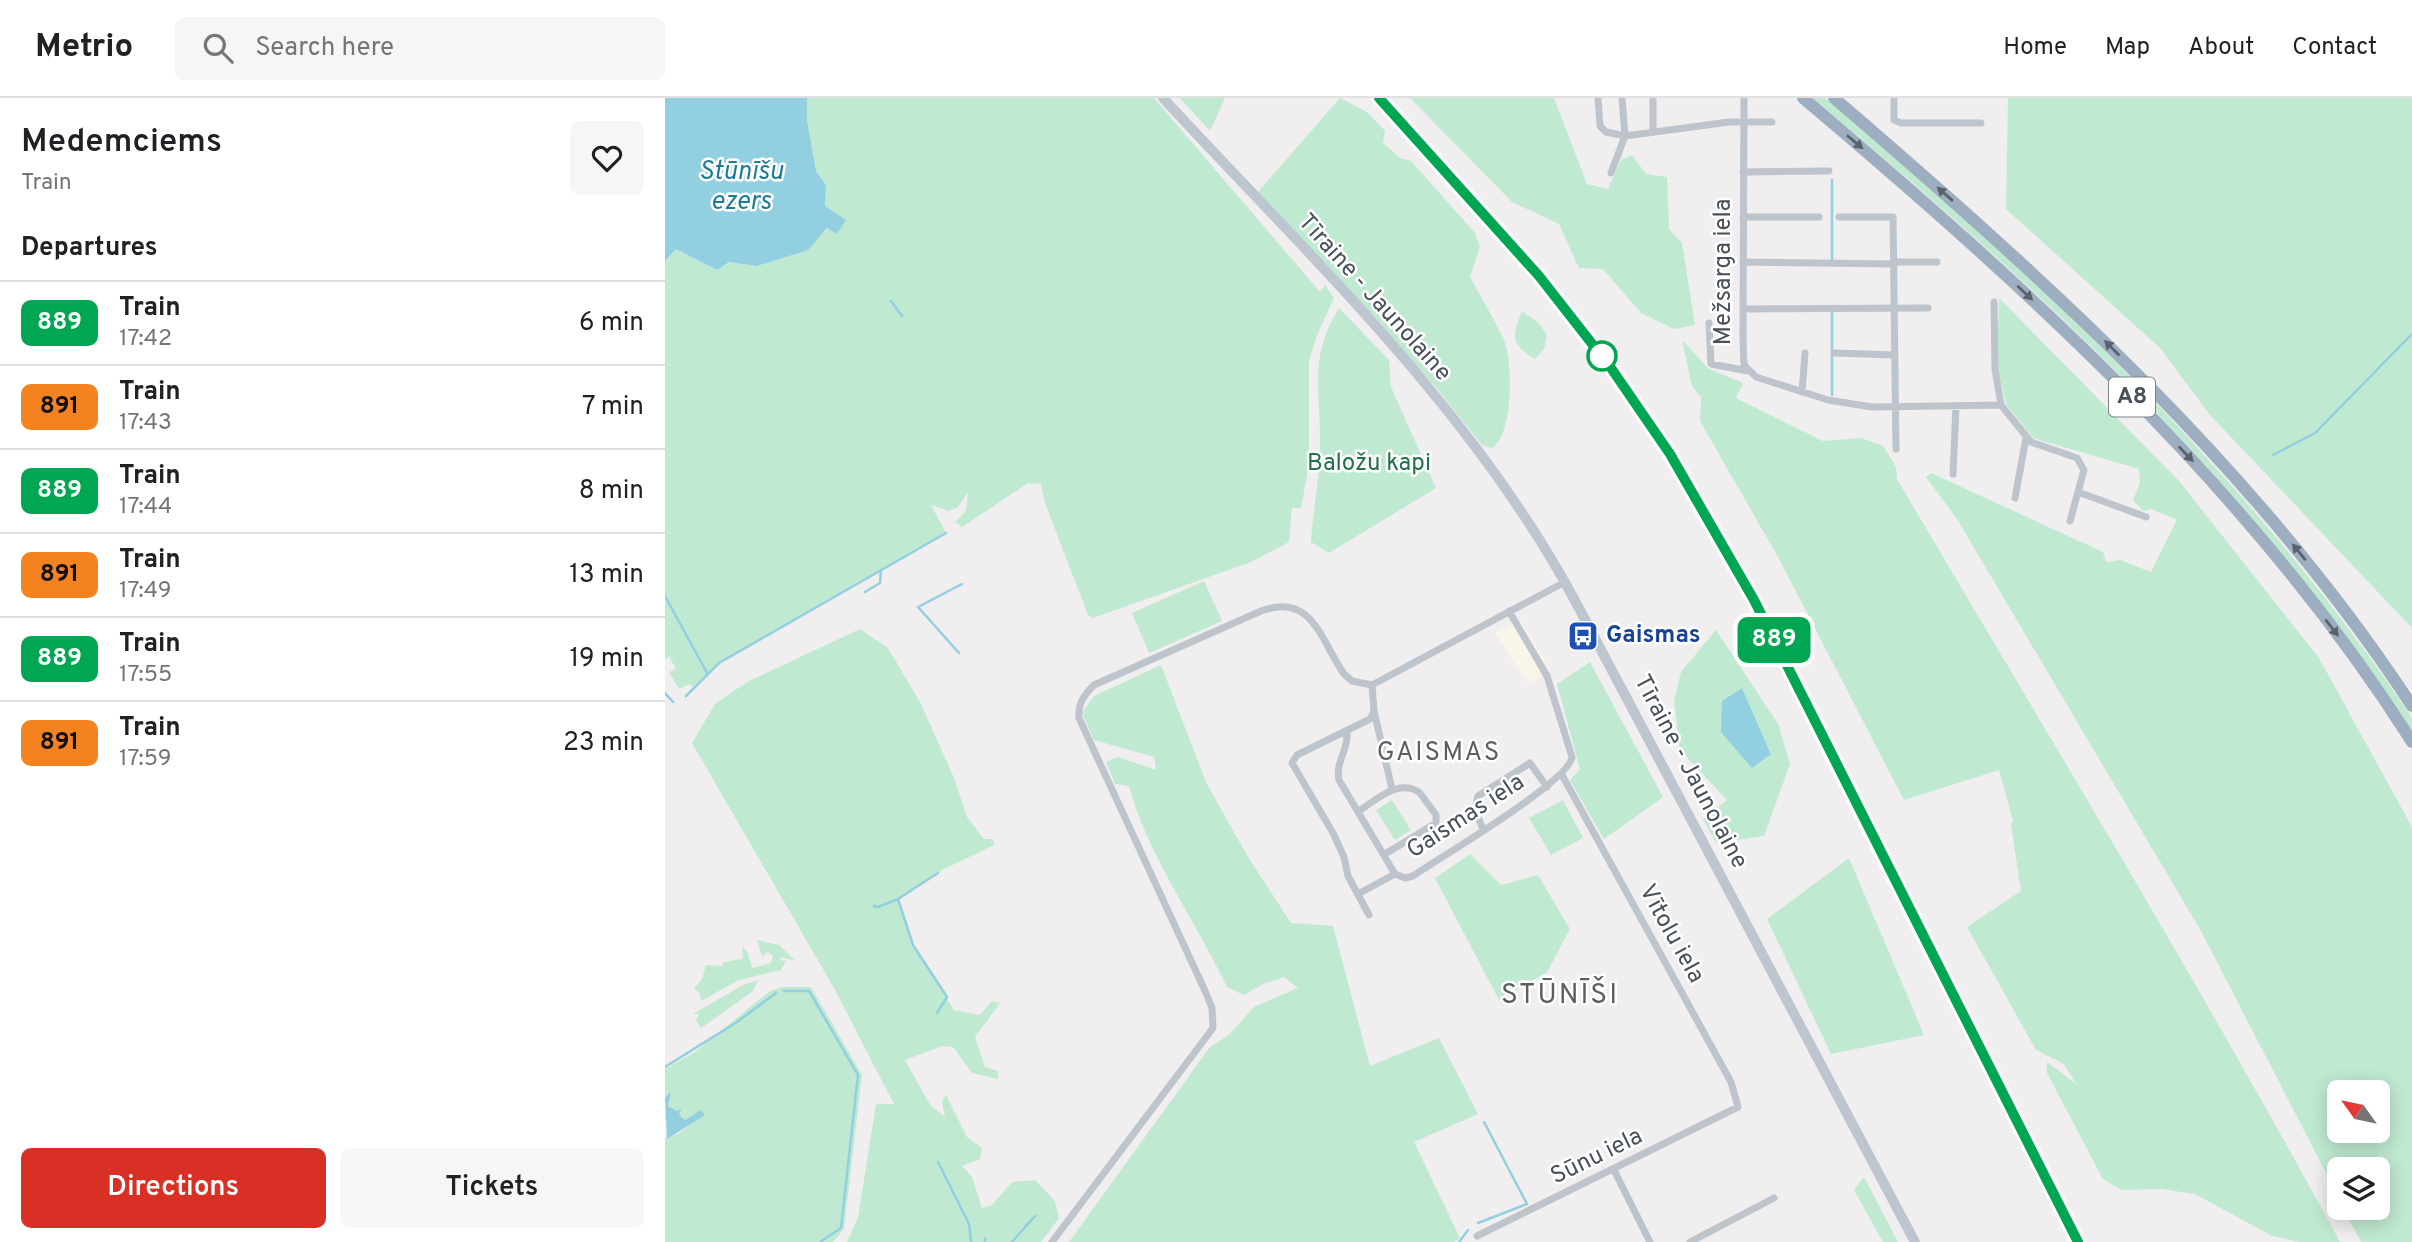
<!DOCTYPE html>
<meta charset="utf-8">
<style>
:root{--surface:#fff;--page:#f6f6f6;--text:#202124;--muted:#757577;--line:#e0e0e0;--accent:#d93025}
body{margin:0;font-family:Overpass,sans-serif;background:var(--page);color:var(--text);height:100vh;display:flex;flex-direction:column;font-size:26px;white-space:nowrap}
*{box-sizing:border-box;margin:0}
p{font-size:23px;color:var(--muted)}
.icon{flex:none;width:38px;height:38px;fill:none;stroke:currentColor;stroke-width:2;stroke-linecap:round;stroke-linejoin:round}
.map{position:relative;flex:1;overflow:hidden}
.side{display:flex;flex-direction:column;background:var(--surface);width:665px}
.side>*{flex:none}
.badge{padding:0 14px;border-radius:10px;font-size:24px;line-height:46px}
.needle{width:46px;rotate:303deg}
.controls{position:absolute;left:1662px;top:982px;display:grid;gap:14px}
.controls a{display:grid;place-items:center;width:63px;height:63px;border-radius:10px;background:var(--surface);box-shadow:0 4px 18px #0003;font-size:35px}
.map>.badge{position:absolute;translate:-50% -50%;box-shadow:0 0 0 4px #fff}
h2{padding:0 21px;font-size:26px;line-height:63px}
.round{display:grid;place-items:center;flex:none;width:74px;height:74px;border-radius:10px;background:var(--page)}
.head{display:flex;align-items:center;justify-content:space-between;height:119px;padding:0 21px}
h1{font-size:33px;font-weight:600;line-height:52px}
.cta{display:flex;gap:14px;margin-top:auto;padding:14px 21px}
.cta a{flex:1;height:80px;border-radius:10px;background:var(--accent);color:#fff;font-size:28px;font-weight:600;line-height:80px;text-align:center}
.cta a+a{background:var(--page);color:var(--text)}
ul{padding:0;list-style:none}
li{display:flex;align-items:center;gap:21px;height:84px;padding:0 21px;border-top:2px solid var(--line)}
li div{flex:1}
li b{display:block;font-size:26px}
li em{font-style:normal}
li .badge{min-width:77px;font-weight:700;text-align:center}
header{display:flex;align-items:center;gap:42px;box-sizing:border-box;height:98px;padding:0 35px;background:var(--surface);border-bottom:2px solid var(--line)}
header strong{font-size:33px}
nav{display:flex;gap:38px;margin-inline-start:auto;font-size:24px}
.search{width:490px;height:63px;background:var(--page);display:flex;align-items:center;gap:18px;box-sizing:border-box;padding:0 24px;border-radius:10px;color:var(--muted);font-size:26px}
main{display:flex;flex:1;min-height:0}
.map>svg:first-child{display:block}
</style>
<header>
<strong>Metrio</strong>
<div class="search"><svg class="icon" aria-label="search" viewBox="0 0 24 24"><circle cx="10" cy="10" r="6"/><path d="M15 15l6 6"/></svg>Search here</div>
<nav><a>Home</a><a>Map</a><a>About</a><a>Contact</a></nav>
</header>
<main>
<section class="side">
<div class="head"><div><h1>Medemciems</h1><p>Train</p></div><a class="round"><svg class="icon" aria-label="heart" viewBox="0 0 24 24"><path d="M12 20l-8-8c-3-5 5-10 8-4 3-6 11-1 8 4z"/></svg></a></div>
<h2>Departures</h2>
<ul>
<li><span class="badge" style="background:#00a651;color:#fff">889</span><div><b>Train</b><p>17:42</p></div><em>6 min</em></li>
<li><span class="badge" style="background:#f58220;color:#111">891</span><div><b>Train</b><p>17:43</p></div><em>7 min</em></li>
<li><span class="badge" style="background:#00a651;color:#fff">889</span><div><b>Train</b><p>17:44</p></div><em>8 min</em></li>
<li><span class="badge" style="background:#f58220;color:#111">891</span><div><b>Train</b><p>17:49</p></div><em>13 min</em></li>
<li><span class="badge" style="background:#00a651;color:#fff">889</span><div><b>Train</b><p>17:55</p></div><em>19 min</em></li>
<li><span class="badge" style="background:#f58220;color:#111">891</span><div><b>Train</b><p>17:59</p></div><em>23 min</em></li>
</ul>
<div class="cta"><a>Directions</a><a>Tickets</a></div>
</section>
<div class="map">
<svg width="1747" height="1144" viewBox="0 0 1747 1144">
<rect width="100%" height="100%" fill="#f0eeee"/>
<path fill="#f9f5e8" d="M855,522L881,565L873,581L862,585L830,534Z"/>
<path fill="#c0e9d1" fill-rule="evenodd" d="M142,0H489L655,194L660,187L669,200L652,237L644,263V367L636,410H627L624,444L586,464L428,520L423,517L380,405L376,386L363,385L297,429L290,424L301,413L303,394L293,409L284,413L266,407L281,435L54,565L28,589L24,586L14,591L4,574L11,571L4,558L0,562V163L11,151L52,172L64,164L92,168L143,151L163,130L172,136L160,108L161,87L151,73L142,22Z
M515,0H560L545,33Z
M675,0L702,14L720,33L718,45L735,60L746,63L810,135L815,149L805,179C816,200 829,220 839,242C848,263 849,336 827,350L817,347L770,288L593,94Z
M745,0H889L922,86L943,91L956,62L967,57L981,76L1002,79L1004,131L1017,145L1030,227L1009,231L976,215L938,171L914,170L894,126L847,104Z
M1147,0H1160C1383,188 1583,377 1747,620V633C1588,388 1371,185 1147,0Z
M1343,0H1747V530L1545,317L1495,250L1341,111Z
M1334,200L1514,383L1654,560L1747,729V1144H1696L1678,1110H1713V1071H1675V1102L1536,833L1292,421L1261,379L1266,375L1438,454L1441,464L1455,462L1486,474L1512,422L1487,411L1478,413L1468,402L1475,385L1474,371L1368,340L1341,306L1332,267ZM1675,994H1713V1032H1675Z
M674,210L724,262L726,289L771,390L664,455L646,444C648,412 655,379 655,347C656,292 643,260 674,210Z
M857,213L875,226L882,238L879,251L870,261C845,246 847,239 857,213Z
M1017,242L1044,271L1078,285L1071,300L1158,343L1196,340L1218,348L1231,369L1232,381C1381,634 1535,886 1675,1144H1634L1607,1138L1530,1096L1496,1091L1457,1092L1438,1081L1382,975V964L1411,986L1399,966L1371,952L1302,829L1356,793L1346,727L1348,723L1334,672L1239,702L1113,459L1035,323L1036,299L1027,288Z
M539,483L557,523L484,555L467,515Z
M195,531L223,550L256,606L289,680L302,719L319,741H328L329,747L279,771L234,801L248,847L289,912L315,917L327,903L335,905L310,939L320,969L333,973V981L307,975L288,949L277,948L240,962L265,1007L280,1019L277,1004L281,997L302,1039L317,1050L315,1061L297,1068L307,1079L317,1110L327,1107L347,1084L370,1082L390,1103L394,1120L376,1144H182L193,1120L211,1006H229L169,890L27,645L50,606L82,584Z
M1051,532L1113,626L1125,666L1099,738L1051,745L1038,721L1062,702L1015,652L1009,603L1016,574ZM1077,590L1106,655L1087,670L1057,603Z
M925,564L998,699L939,741L905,682L915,671L892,586Z
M496,567L541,684L583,759L626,825L668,828L705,968L774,940L813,1016L749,1044L795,1140L789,1144H404L545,949L564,937L589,909L633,890L619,879L598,886L579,897L562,889C532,825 481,754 464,688L450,686L441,664L453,659L491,672L489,659L429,642L417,615L429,598Z
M727,702L746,732L730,742L711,712Z
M898,702L918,740L886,757L864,720Z
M805,756L836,787L873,777L905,831L882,874L834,902L770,780Z
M1184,760L1259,937L1166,956L1102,821Z
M92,842L114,847L130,863L116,859L115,862L121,863L116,872L74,882L36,903L35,896L29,890L37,881L41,867L58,868V864L78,861L77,849L81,852L88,870L106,865L108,858L103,854L97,858Z
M93,882L88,893L36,930L31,922L34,916H28L78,887Z
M118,889H146L197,977L179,1131L168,1144H0V1040L13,1036L27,1024L28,1019L20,1022L14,1017L17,1011L12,1013L3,1008L5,995L0,1000V971L30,954L105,893Z
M1199,1079L1233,1144H1218L1189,1092Z"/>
<path fill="#92cfe1" d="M0,0H142V22L151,73L161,87L160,108L181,122L172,136L162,130L143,152L92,168L64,164L52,172L11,151L0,163Z
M1077,590L1106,656L1087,670L1056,634L1057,603Z
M6,993L3,1008L12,1013L17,1010L14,1017L20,1022L36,1012L40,1017L2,1041L0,1000Z"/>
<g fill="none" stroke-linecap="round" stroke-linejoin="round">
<path stroke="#92cfe1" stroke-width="2.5" d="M1167,161V82
M226,203L237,218
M1167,214V297
M1608,357L1650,335L1747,236
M200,494L215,485L216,472
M0,498L42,575
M294,555L253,509L297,486
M0,595L8,604
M21,598L54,565L281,435
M233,801L248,847L282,899L272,915
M209,808L213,809L233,801L273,775
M119,893H144L193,977L176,1130L155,1144
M0,969L72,924L111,895
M273,1064L304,1126L306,1144
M813,1125L862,1106L819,1024
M320,1140V1144
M347,1144L370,1118
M794,1144L803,1132"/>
<path stroke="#bdc4cb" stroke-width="7" d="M933,0L935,28L941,34L960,38L1064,24H1107
M1079,0L1078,242L1079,267L1091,279L1163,302L1207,309L1336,307L1366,344L1412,360L1419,372L1405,423
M1229,0V22L1236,25H1316
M988,34V0
M1078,74L1164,73
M946,75L960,38L957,0
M1078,119H1154
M1174,119H1228L1231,351
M1078,164L1228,166
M1228,164H1272
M1329,204L1330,271L1336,307
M1078,211L1263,210
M1044,225L1046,266L1083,273
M1169,255L1228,257
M1137,294L1140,255
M1288,376L1291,308
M1413,394L1481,419
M1350,400L1361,340
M707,587L709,613L727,691
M682,634C684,651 670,664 674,682L730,776
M694,713C712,701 734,680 755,695L771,717V725L720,756
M818,731L810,712L813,698L865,665L882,689
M730,776L740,780L748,778C774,760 905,683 907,659L882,578L844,513
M693,796L730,776
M704,817L683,778L679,759L668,735L627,665L632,657L705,621L709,613
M949,1072L985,1144
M812,1138L1073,1009L1066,984L897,677
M387,1144L548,930L547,910L541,895L414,620C413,605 419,597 429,587L596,513C647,494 655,541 679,576L687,583L707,587L900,484
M1025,1144L1109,1100"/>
<path stroke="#bdc6cf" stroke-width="10" d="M498,0C644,158 805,309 908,499L1250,1144"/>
<path stroke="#9daec0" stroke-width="12" d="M1138,0C1364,191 1587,392 1747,644
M1169,0C1381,182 1593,372 1747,608"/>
<path stroke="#b0b3b7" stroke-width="2.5" d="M714,0L874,178L946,269L1005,356L1089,502L1413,1144"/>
</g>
<defs><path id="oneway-solid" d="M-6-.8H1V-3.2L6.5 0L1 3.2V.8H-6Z" transform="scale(1.75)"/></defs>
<g fill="#59636e">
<use href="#oneway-solid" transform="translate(1190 44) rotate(40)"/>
<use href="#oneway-solid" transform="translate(1280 96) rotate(-139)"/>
<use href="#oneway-solid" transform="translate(1360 195) rotate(43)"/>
<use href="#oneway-solid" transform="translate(1447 250) rotate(-135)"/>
<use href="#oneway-solid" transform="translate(1521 356) rotate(46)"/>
<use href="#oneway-solid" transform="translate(1634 454) rotate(-129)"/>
<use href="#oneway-solid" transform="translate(1667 530) rotate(52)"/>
</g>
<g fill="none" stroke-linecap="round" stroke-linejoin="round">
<g stroke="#fff" stroke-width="16">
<path id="line" d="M714,0L874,178L946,270L1005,356L1089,502L1413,1144"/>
</g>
<use href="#line" stroke="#00a651" stroke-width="10"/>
</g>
<defs>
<g id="bus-square" transform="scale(1.575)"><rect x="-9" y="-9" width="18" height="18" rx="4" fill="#1a4fb4" stroke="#fff"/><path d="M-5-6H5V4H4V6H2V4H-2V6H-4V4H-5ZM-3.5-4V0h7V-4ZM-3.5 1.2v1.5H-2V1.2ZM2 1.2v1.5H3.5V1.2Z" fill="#fff"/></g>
</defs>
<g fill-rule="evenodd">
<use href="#bus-square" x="918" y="538"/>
</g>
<circle fill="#fff" stroke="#00a651" stroke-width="3.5" cx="937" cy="258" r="14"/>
<g text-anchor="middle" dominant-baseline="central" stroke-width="5" stroke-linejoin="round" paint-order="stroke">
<rect fill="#fff" stroke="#7f848b" stroke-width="2" x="1444" y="279.5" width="46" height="39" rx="5"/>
<g font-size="23" font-weight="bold" fill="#485059">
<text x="1467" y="299">A8</text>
</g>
<g font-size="24" fill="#485059" stroke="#fff">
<text transform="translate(1059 174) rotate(-90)">Mežsarga iela</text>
<text transform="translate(709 200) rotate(48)">Tīraine - Jaunolaine</text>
<text transform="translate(1025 674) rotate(62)">Tīraine - Jaunolaine</text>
<text transform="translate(801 719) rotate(-33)">Gaismas iela</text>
<text transform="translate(1006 836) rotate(61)">Vītolu iela</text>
<text transform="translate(932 1059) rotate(-26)">Sūnu iela</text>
</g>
<g font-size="24" fill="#21714b" stroke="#fff">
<text x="704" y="366">Baložu kapi</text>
</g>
<g font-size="24" font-weight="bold" fill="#164399" stroke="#fff" text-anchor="start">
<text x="941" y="538">Gaismas</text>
</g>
<g font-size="26" font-style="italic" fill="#1c7b97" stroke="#fff">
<text x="76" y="74">Stūnīšu<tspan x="76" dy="30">ezers</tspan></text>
</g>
<g font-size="26" letter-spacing="2" fill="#5b5e62" stroke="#fff">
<text x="774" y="655">GAISMAS</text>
</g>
<g font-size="28" letter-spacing="2" fill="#5b5e62" stroke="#fff">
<text x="895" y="898">STŪNĪŠI</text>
</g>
</g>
</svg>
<div class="controls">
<a><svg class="needle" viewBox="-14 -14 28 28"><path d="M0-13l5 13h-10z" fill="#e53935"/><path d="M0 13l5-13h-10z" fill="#757577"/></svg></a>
<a><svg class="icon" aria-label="layers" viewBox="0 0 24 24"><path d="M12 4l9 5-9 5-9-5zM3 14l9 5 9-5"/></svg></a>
</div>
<b class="badge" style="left:1109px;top:542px;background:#00a651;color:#fff">889</b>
</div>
</main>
